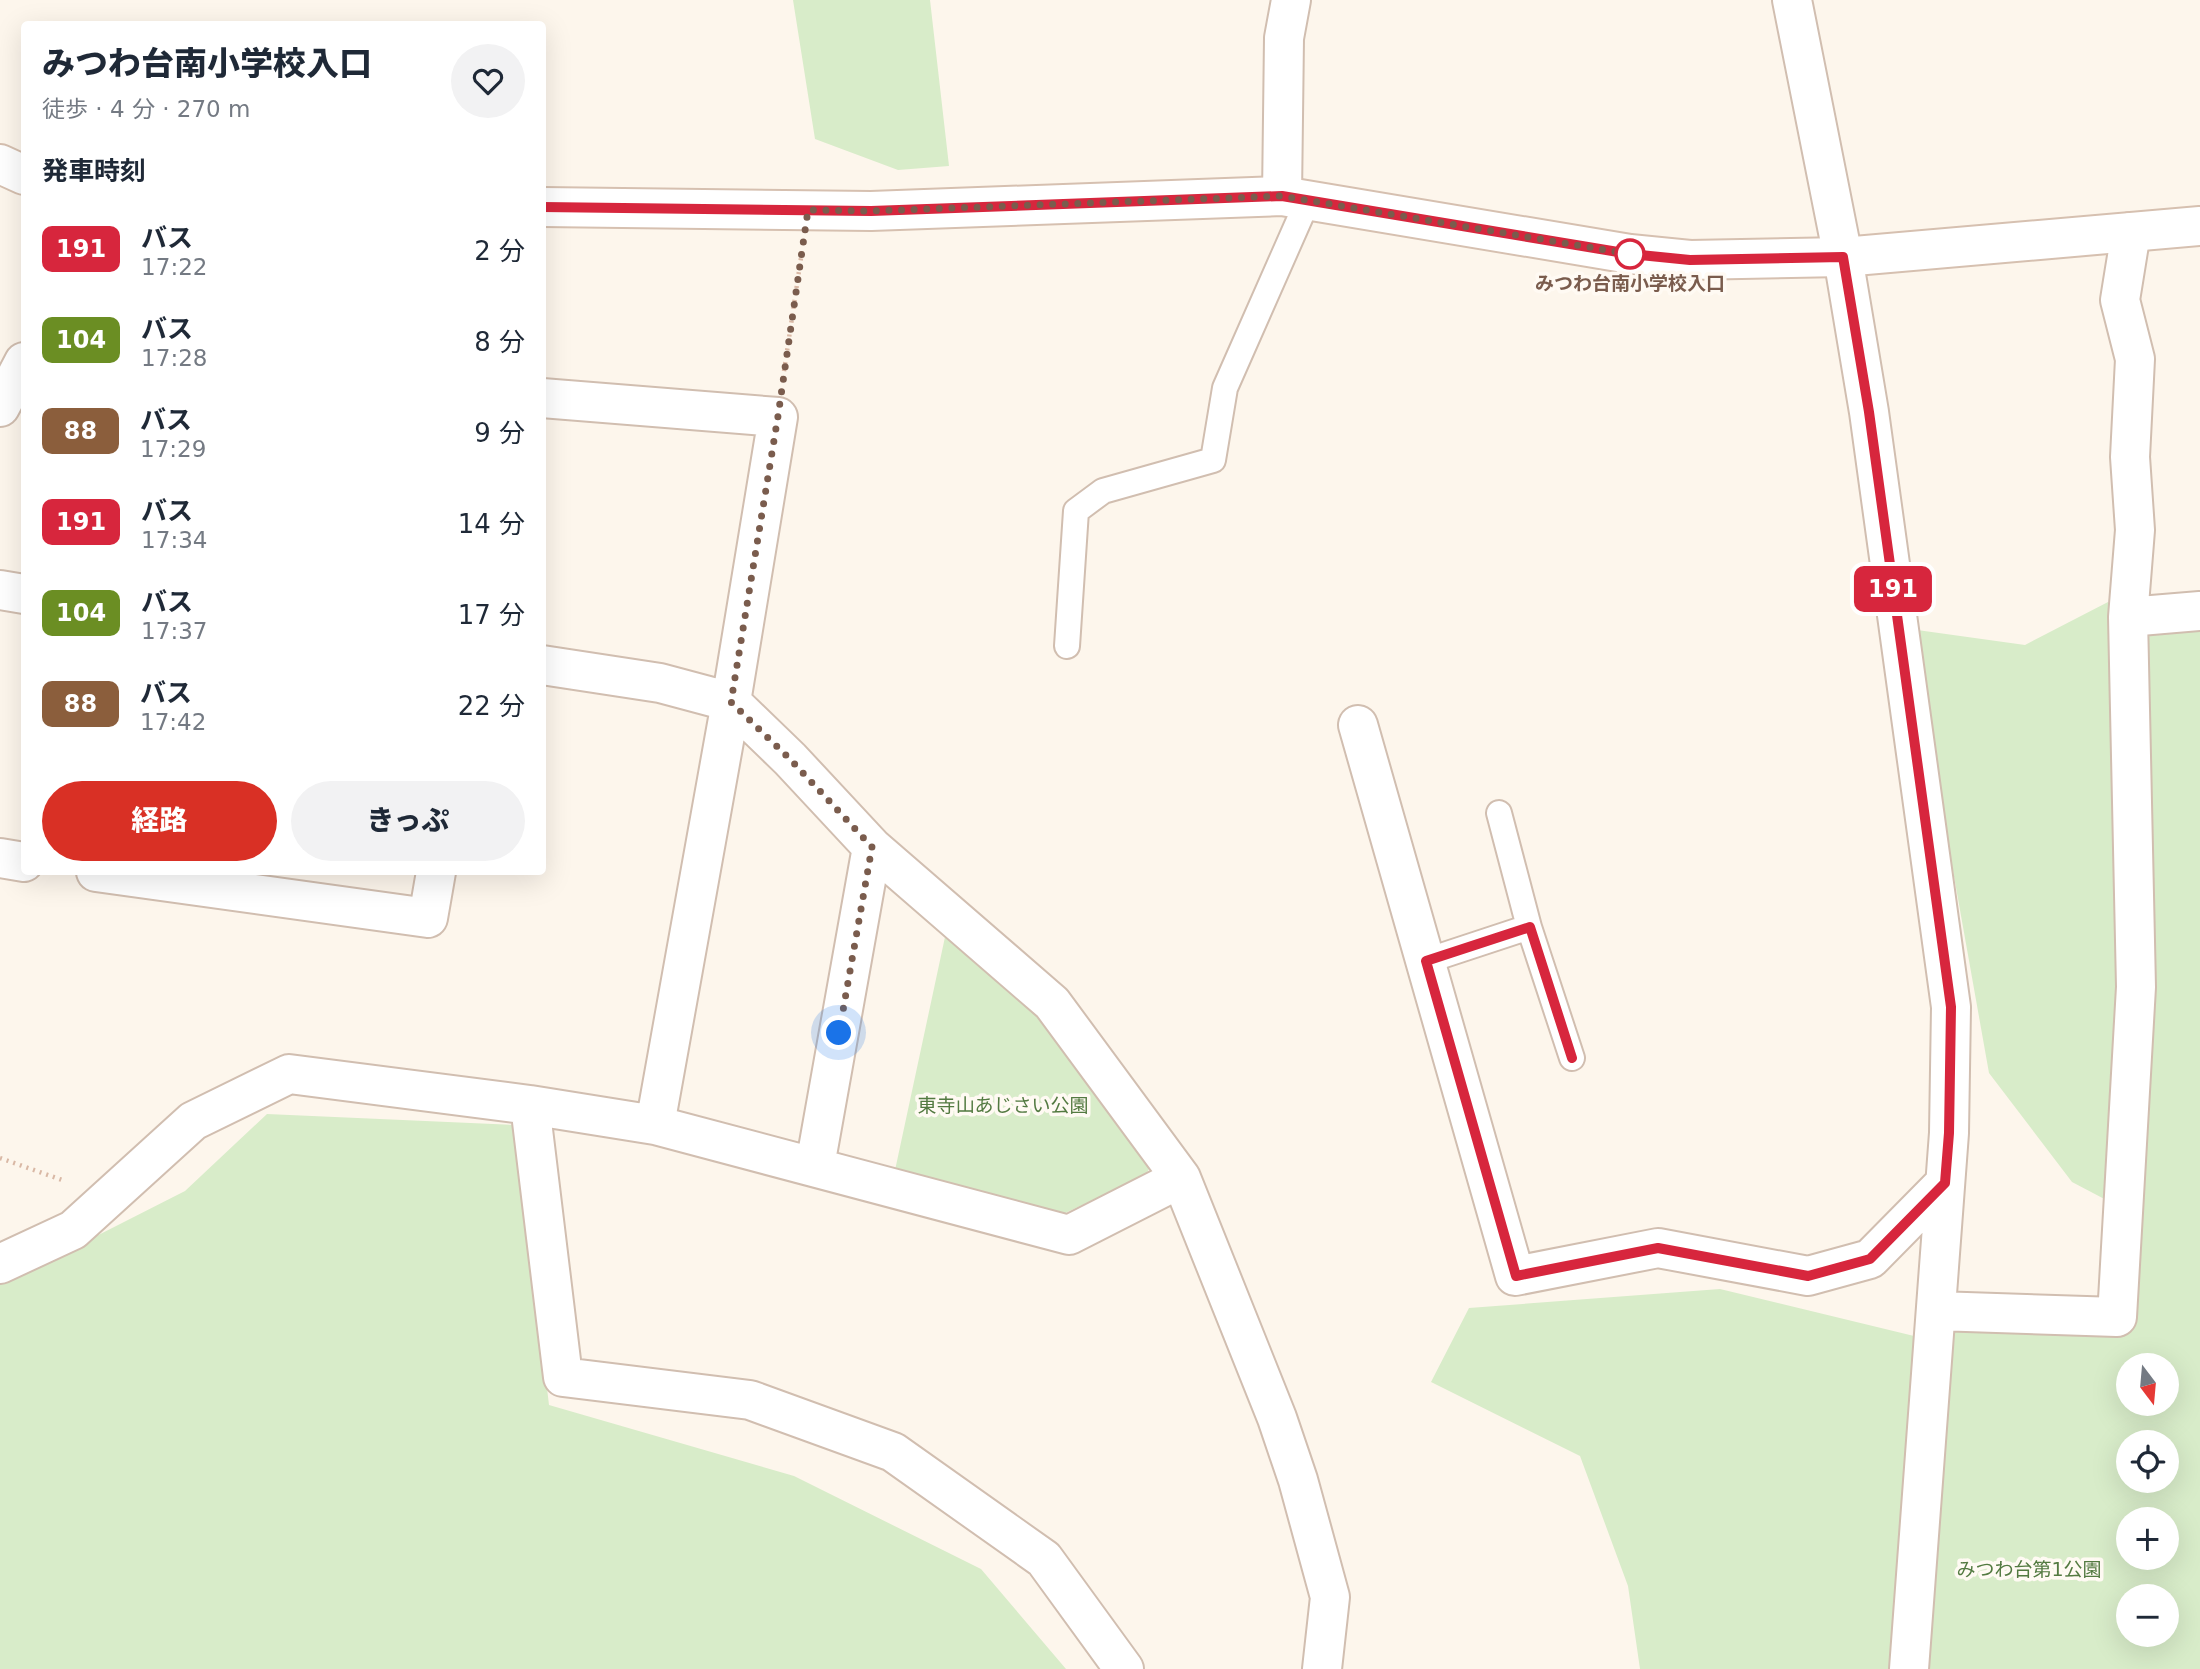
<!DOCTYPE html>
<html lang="ja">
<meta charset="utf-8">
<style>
:root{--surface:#fff;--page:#f2f2f3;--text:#1f2937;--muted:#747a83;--accent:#d93025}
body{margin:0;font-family:"DejaVu Sans","Noto Sans JP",sans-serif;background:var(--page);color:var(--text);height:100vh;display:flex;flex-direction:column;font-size:26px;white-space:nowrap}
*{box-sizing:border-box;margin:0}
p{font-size:23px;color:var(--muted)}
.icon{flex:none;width:38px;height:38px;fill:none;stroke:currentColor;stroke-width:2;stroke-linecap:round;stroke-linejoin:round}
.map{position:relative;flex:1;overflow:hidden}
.details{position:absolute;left:21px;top:21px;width:525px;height:854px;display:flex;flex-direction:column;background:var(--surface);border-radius:7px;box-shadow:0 7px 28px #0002}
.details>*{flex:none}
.badge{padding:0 14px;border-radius:10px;font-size:24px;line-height:46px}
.needle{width:46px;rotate:164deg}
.buttons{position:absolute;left:2116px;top:1353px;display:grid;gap:14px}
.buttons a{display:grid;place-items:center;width:63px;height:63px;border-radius:50%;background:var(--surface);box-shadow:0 7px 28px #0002;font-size:35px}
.you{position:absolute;width:35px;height:35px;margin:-18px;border:5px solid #fff;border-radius:50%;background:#1a73e8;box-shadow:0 0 0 10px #1a73e833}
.map>.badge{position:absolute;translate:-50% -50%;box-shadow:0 0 0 4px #fff}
h2{padding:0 21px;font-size:26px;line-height:63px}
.round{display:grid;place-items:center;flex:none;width:74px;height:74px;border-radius:37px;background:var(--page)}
.head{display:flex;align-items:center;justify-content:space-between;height:119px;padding:0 21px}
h1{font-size:33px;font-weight:800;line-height:52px}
.cta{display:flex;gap:14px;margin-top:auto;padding:14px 21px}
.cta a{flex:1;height:80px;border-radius:42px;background:var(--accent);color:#fff;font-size:28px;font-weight:800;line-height:80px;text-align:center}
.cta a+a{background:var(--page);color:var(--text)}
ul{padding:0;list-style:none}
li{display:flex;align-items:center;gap:21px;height:91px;padding:0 21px}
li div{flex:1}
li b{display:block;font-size:26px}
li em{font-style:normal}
li .badge{min-width:77px;font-weight:700;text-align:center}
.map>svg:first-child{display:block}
</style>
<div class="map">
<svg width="2200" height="1669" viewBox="0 0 2200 1669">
<rect width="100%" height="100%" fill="#fdf6ec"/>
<path fill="#d8ecc9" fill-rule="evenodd" d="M793,0H930L949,166L898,170L815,139Z
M2108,602L2138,668L2137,624L2200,618V1669H1640L1628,1586L1580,1456L1431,1382L1469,1308L1720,1289L1947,1344L1949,1319L2124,1331L2131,1213L2072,1182L1989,1073L1910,629L2025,645ZM2128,1365H2166V1404H2128ZM2128,1442H2166V1480H2128ZM2128,1519H2166V1558H2128ZM2128,1596H2166V1634H2128Z
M945,937L1051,1013L1154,1158L1146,1175L1061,1215L894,1175Z
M267,1114L516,1125L549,1405L794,1476L981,1569L1066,1669H0V1285L185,1191Z"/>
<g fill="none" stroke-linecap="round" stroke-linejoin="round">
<g stroke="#d1beb0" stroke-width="28">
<path id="lane" d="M1067,646L1076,511L1103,491L1213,460L1225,388L1308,200
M1529,927L1572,1058
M1426,961L1529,927L1499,813"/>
</g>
<g stroke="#d1beb0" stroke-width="42">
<path id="street" d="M1792,0L1843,257L1869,412L1951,1007L1949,1133L1909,1669
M1282,196L1284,38L1291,0
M542,398L778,417L731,702L655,1125
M0,407L24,362
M0,590L24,594
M2128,617L2200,611
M542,665L660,683L731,702L790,759L872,847L815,1166
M1358,725L1515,1276L1658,1248L1808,1276L1870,1259L1945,1183
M872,847L1052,1003L1181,1178
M0,858L24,862
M96,872L428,918L436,872
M530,1105L563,1377L750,1400L893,1452L1044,1559L1124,1669
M0,1264L73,1230L193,1121L289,1074L530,1105L655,1125L1069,1235L1181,1178L1277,1418L1298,1480L1330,1597L1322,1669
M1936,1311L2117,1317L2136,987L2128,617L2135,530L2130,457L2135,359L2120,300L2131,232"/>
</g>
<g stroke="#d6c0b0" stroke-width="42">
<path id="secondary" d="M0,164L24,175
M542,207L871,211L1282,196L1630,254L1690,260L1843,257L2200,226"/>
</g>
<path stroke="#d9b8a5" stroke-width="4.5" stroke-dasharray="2 5" stroke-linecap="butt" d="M783,378L802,251
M0,1158L65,1181"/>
<use href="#lane" stroke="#fff" stroke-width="24"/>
<use href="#street" stroke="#fff" stroke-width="38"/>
<use href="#secondary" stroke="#fff" stroke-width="38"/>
</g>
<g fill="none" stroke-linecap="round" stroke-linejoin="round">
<g stroke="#fff" stroke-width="16">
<path id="line" d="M542,207L871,211L1282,196L1630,254L1690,260L1843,257L1869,412L1951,1007L1949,1133L1945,1183L1870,1259L1808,1276L1658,1248L1516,1276L1426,961L1530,927L1572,1058"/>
</g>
<use href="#line" stroke="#d7263d" stroke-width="10"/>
<path stroke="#7a5c4d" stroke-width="7" stroke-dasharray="0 12.6" d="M839,1033L872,847L790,759L731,702L778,416L808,210L871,211L1282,196L1630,254"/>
</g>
<circle fill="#fff" stroke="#d7263d" stroke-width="3.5" cx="1630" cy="254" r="14"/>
<g text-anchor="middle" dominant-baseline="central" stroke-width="7" stroke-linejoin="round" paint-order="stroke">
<g font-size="19" font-weight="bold" fill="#7a5c4d" stroke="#fffaf3">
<text x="1630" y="283">みつわ台南小学校入口</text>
</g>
<g font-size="19" fill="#537a41" stroke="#fffaf3">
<text x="1003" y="1105">東寺山あじさい公園</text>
<text x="2029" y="1569">みつわ台第1公園</text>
</g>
</g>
</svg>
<div class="buttons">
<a><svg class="needle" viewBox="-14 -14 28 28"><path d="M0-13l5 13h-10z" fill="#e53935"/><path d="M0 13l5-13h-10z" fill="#747a83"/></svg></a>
<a><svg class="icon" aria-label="locate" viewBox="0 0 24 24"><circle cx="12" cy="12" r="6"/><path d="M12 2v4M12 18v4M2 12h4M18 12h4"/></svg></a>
<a>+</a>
<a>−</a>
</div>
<div class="you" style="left:839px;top:1033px"></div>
<b class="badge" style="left:1893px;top:589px;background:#d7263d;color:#fff">191</b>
<section class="details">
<div class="head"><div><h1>みつわ台南小学校入口</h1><p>徒歩 · 4 分 · 270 m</p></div><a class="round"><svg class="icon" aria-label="heart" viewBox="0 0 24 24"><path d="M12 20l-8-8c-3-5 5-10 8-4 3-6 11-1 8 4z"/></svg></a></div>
<h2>発車時刻</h2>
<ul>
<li><span class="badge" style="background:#d7263d;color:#fff">191</span><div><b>バス</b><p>17:22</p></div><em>2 分</em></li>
<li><span class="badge" style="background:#6b8e23;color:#fff">104</span><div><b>バス</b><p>17:28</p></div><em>8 分</em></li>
<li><span class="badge" style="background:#8b5e3c;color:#fff">88</span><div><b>バス</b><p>17:29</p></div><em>9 分</em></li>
<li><span class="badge" style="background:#d7263d;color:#fff">191</span><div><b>バス</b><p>17:34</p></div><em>14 分</em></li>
<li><span class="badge" style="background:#6b8e23;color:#fff">104</span><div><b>バス</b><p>17:37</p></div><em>17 分</em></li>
<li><span class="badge" style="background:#8b5e3c;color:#fff">88</span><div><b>バス</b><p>17:42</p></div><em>22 分</em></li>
</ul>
<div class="cta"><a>経路</a><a>きっぷ</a></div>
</section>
</div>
